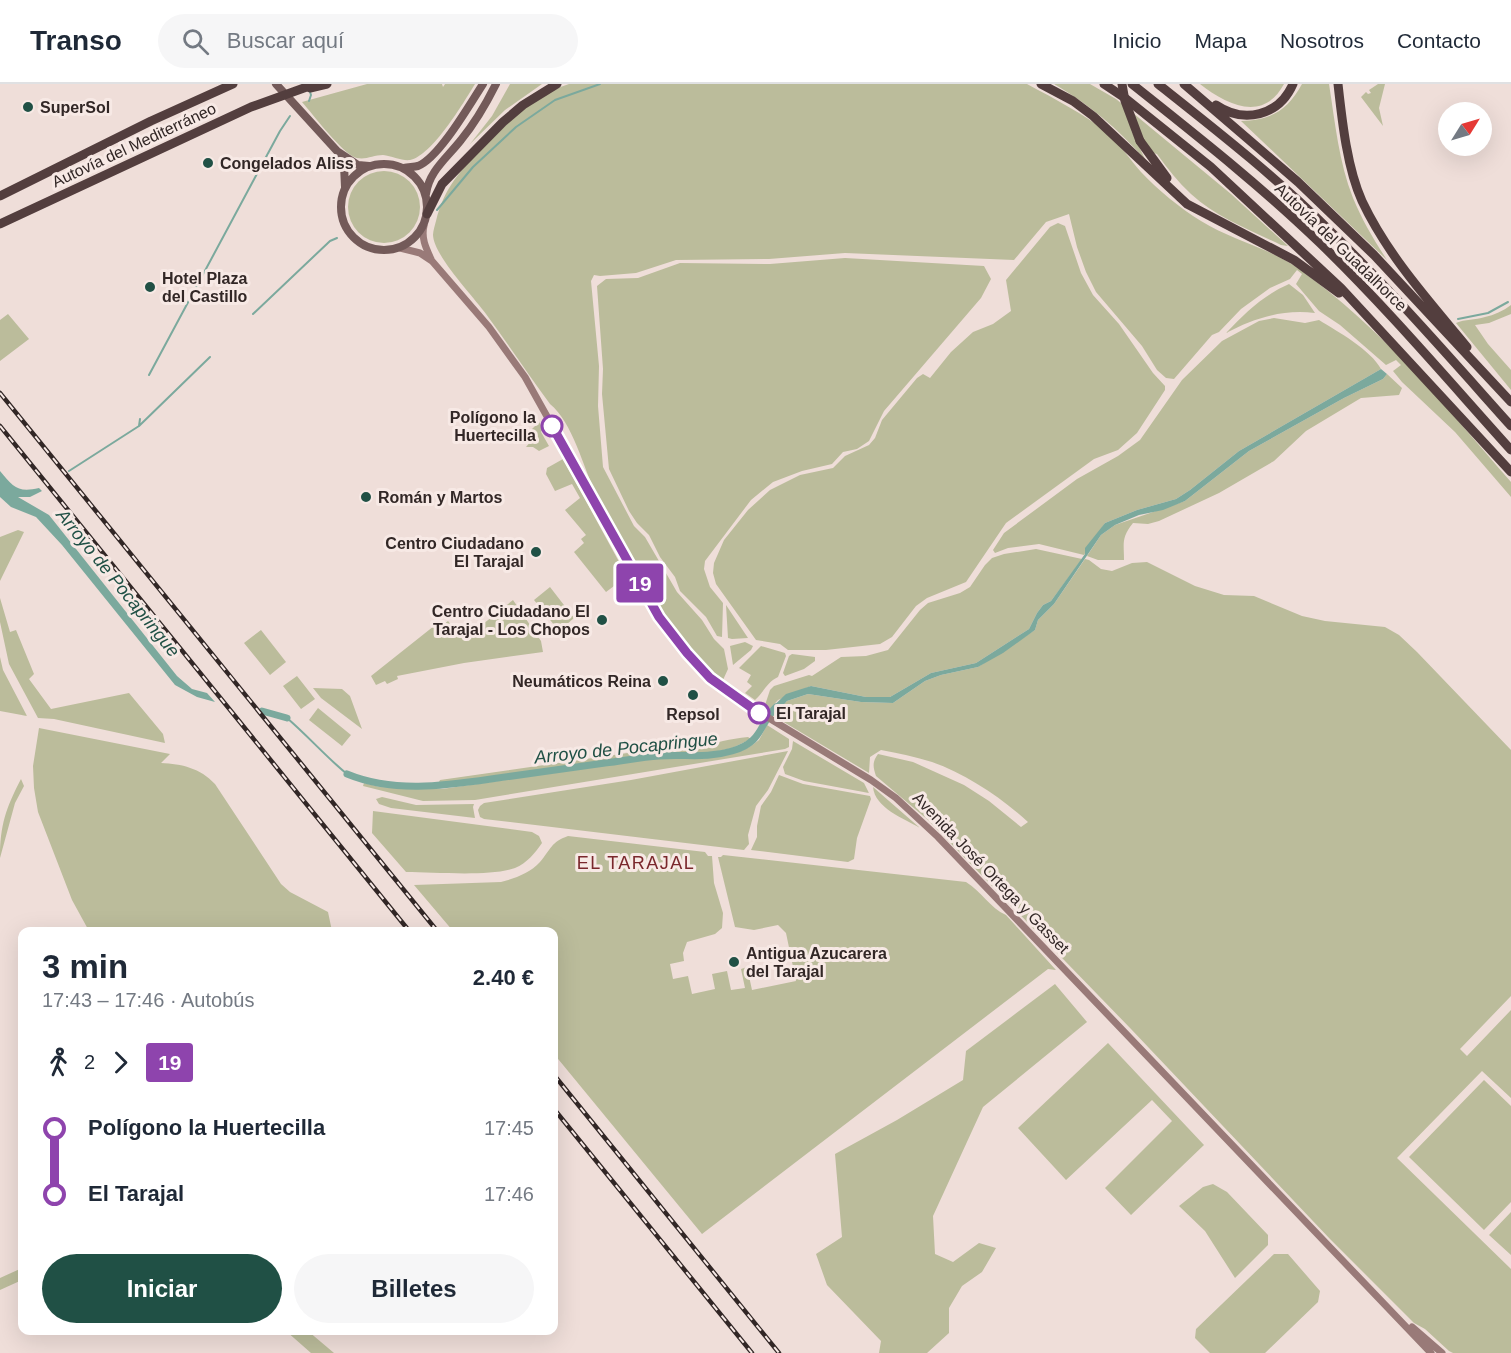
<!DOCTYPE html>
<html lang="es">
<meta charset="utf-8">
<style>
:root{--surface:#fff;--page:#f6f6f7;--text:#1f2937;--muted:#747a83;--line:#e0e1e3;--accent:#205045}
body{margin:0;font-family:Arial,sans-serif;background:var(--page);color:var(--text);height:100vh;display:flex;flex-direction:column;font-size:22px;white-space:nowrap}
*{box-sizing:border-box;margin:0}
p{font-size:20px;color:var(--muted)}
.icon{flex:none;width:33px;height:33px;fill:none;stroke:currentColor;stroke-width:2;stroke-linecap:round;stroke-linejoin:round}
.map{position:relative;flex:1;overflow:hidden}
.side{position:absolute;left:18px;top:843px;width:540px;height:408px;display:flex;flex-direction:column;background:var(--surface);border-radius:12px;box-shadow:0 6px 24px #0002}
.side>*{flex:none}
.badge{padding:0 12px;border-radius:4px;font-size:21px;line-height:39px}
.needle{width:39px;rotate:53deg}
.fabs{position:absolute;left:1438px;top:18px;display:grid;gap:12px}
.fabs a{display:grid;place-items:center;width:54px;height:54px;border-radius:50%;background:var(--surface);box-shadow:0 6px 24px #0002;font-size:30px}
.map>.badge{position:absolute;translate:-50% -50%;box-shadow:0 0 0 3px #fff}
.legs{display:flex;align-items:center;gap:9px;height:66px;padding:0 24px;font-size:20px}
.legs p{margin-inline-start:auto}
.headline{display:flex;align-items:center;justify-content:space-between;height:102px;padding:0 24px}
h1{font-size:33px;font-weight:600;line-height:45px}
.primary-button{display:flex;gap:12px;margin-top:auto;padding:12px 24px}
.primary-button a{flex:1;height:69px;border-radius:36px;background:var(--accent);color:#fff;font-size:24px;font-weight:600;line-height:69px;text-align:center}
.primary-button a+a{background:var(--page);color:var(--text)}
ul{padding:0 24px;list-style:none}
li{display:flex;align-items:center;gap:21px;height:66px;font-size:22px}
li i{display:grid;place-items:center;width:9px;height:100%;margin:0 8px;background:currentColor}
li i::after{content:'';width:15px;height:15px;margin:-8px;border:4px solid;border-radius:50%;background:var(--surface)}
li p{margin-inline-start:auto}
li:first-child i{background:linear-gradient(#0000 50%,currentColor 0)}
li:last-child i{background:linear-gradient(currentColor 50%,#0000 0)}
header{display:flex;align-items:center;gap:36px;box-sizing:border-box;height:84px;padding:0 30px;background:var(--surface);border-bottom:2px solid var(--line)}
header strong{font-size:28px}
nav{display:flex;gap:33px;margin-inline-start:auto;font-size:21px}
.search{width:420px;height:54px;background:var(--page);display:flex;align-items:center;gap:15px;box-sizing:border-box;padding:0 21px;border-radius:33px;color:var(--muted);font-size:22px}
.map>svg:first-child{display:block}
</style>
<header>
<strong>Transo</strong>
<div class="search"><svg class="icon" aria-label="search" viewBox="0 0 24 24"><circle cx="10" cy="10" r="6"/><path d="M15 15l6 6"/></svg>Buscar aquí</div>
<nav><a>Inicio</a><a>Mapa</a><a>Nosotros</a><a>Contacto</a></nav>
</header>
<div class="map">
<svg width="1511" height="1269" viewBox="0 0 1511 1269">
<rect width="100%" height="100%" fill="#efded9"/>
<path fill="#bbbc9b" d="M367,0H442L443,3L445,0H475C464,18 432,72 410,76C402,77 392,72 383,71C372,71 363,78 352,72C336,61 315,33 302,18Z
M510,0H542L505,26L470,60L492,32Z
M569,0H1027C1055,15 1084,30 1109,50C1121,61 1130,76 1141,88C1158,106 1180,124 1201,137C1231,156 1270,164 1299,185C1381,243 1446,323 1511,398V413L1455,348L1402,298L1393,287L1401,281L1396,276L1386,281L1340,241L1319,227L1296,200L1302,190L1297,186L1290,195L1270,204L1241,225L1219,248L1212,251L1174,295L1166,294L1157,286L1142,262L1096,208L1086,188L1077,163L1069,130L1046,138L1014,176L845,169L769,175L676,176L636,189L600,192L594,191L591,197L599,282L598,322L603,383L634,442L645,453L677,508L702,536L714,555L724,565L728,585L723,596C668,550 627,473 596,410C583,383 573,339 550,320C528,290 508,260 486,230C473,212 434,172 433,151C433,147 435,141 436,137C444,104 461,85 485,62C509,37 536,10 569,0Z
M1054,0H1090L1116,15L1231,110L1288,162L1281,161C1250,146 1216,133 1191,110C1178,98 1167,84 1157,70L1153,69L1131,46L1145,75C1114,42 1093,23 1054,0Z
M1200,0H1284C1263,39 1227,21 1200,0Z
M1302,0H1329C1335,38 1339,79 1353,114C1362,136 1374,156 1387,176L1241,37C1271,36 1287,27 1302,0Z
M1378,0H1385L1379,24L1383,42L1361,13L1366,8L1368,10L1371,9L1369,6Z
M348 123a36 36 0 1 1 72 0a36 36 0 1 1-72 0Z
M1058,139L1065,142L1081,189L1093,211L1119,240L1153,289L1165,302V306L1137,349L1118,366L1094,375L1006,439L966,498L927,514L916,522L892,553L880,560L826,566H788L780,560L756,556L716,500L713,489L714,479L724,456L748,426L770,406L800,391L833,384L845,372L869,361L875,354L882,336L917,294L923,290L930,294L951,268L973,248L993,240L1011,227L1006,196L1050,143Z
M845,174L984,182L991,195L981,214L884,327L869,357L857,365L843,368L832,380L802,387L773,398L751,416L705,477L704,485L710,503L723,519L722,553L717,552L706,533L680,507L675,493L660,473L649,451L637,439L629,427L609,385L602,310L603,285L597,202L606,195L638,194L680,179L770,180Z
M1289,200L1303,211L1315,229C1283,225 1254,234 1226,249C1246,228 1262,212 1289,200Z
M1511,221V230L1489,239L1475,241L1488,260L1511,286V306L1456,239C1465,235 1475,236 1485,233C1494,231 1503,227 1511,221Z
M8,230L29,255L0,277V236Z
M1274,234L1305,239L1319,236C1337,247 1371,266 1381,285L1239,367L1190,406L1176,415L1137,426L1105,439L1084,471L1039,460L1008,464L995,469L993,466L1004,449L1077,395L1118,372L1140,356L1182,296L1222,257L1259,237Z
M1387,290L1402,304L1399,311L1361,314L1306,347L1274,377L1219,409L1159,437L1148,440L1133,439C1121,454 1124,459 1124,476H1098L1087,472L1101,451L1115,441L1185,417L1249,367L1344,314L1383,295Z
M539,338L543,345L541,348L549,362L539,367L533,363H526L531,357L526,351Z
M563,375L629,496L625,500L622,496L606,508L574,468L584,459L581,455L586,451L565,426L580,414L572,400L555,407L546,390L547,384Z
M18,446L24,448L0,497V453Z
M1036,465L1082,475L1051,517L1043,521L1037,529L1029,545L976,579L931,589L890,613H866L811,602L778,616L767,628L764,624L770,606L774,602L809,591L812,592L841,573L866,572L888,566L920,526L928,519L960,509L970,503L985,481L992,474L1004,470Z
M1085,475L1089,476L1101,485L1112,487L1132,479L1147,478L1195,502L1224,511L1254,512L1302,532L1325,537L1385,543L1399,551L1417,568L1511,666V912L1460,965L1467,972L1511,926V1014L1482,987L1397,1074L1511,1185V1269H1453L1449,1267L1425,1245L1414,1239L1330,1155L1131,945L928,736L876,692C873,683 872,678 878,670L913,678L964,701L989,717L1021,743L1028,738C1002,714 966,690 932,678C916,673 898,669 881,666L870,673L869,689L772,631L787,617L808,610L861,618L893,619L925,597L941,591L978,583L1035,546L1038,536L1054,520Z
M550,503L574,534L559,547L534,516Z
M0,514L10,548L16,546L34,590L29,595L51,625L129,609L163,650L165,659L54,635L38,634L9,580L0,538Z
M513,516L541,557L543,568L464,579L397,592L398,595L387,600L385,597L376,601L371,592L434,542L437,546L448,537L463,556Z
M726,521L748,554L732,555L728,554Z
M261,546L286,578L270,591L244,559Z
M745,558L753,562L751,566L733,581L730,562Z
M761,562L785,569L786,572L778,593C767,598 764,608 755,616L745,609L752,602L747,598L751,591L739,584Z
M792,570L815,573V577L804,585L785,592L783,589L789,572Z
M0,573L3,586L27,632L0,627Z
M297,592L315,615L301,625L283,602Z
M313,604L342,605L350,612L362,645L321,614Z
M318,624L351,651L342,662L309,636Z
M767,641L789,655V663L785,665L475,716L423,717L363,702L364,699L380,703L442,705L659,674L702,675L741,667L751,662L759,656Z
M39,644L170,670L161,679C182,680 200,684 215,700L281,800L290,808L328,828L332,847H89L72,816L38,728L34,704L33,682Z
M748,653L751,655L732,664L700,671L660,669L438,700L440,696L697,659L699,663C710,666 713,659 723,657C731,655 739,654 748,653Z
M793,657L864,699L869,709L804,697L785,690L783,683L792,665Z
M788,667L768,706L756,722L748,751L749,760L744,766L484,735L480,733L478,726L480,722L484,719L631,696Z
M779,691L803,700L870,712L871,715L857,754L854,775L848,778L751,766L757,753V742L761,722L771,708Z
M21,695L24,702L15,719L0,774C0,741 6,724 21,695Z
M873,703L920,744C903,734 875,724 873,703Z
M382,713L416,721L474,720L473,723L475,734L391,724L379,720L376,715Z
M373,727L532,748L539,752L542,759C535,769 527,779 515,784C490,793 434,788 406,788L372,749Z
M568,752L705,768L708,772H712L714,799L723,829L722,844L715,850L687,858L683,869L684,877L670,880L673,895L688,892L692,910L715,905L712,890L727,887L731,906L745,904L741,885L747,883L752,906L796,897L786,849L778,841L754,846L735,843L718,773H721L723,771L966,798C981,807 990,824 1006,831L1056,886L1048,885L702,1150L554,970V848L453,847L414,801L501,798C516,794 530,789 540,778C551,765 551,758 568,752Z
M1055,900L1087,938L983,1023L933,1132L935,1170L953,1178L979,1159L996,1164L982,1188L962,1202L949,1224V1249L927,1269H879L881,1257L827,1201L816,1170L842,1153L835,1070L897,1036L963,996L966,967Z
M1108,959L1204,1061L1131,1131L1105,1104L1172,1037L1152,1016L1066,1096L1018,1044Z
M1484,996L1511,1022V1118L1484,1146L1409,1073Z
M1213,1100L1227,1108L1268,1151V1161L1235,1194L1205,1147L1179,1122L1203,1103Z
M1511,1128V1171L1489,1151Z
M1274,1170H1288L1320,1207L1318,1218L1265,1269H1210L1195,1254L1196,1245Z
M22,1184V1196L0,1206V1194Z
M286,1247H308L334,1269H311Z"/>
<path fill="#7ba99d" d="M1381,285L1387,290L1383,295L1344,314L1249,367L1185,417L1163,426L1139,431L1115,441L1101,451L1054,520L1038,536L1035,546L1003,569L978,583L941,591L925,597L893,619L861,618L808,610L787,617L775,630L767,628L786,610L811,602L866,613H890L931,589L976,579L1029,545L1037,529L1043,521L1051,517L1085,470V464L1105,439L1137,426L1176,415L1190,406L1239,367Z
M0,387C13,403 18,409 39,404L42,407L30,413H18L49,431L177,592L192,605L207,609L215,618L197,613L175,601L62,461L36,433L11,423L0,413Z"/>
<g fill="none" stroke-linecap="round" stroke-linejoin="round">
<path stroke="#7ba99d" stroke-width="2" d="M309,17L311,11L310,8
M437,126L473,83L516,43L555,16L600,0
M253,230L330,157L337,154
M1458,235L1488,229L1508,218
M149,291L280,47L290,32
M139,342L210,273
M69,387L139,342L140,335
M287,634C308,652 326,673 347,690"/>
<path stroke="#7ba99d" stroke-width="7" d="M262,627L287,634
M347,690C393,709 443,702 491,695C529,690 567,684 605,679C623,677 641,673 659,672C686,670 705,675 732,667C763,658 758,642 776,623"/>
<path stroke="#997a78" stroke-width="7" d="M424,142C421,154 426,164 431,175
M400,164L420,169L432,177L489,243L525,293L659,533L692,575L710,594L744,619L871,696L896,714L938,753L1431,1269
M1412,1243L1442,1269"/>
<path stroke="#735a59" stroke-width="8" d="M276,0L337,67L358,81L369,82
M339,70L344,81L345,103
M341 123a43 43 0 1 1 86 0a43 43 0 1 1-86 0Z
M404,84C408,83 414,83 418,82C439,74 470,20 483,0
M426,110C429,87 447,74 461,56C475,39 486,20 496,0"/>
<path stroke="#533e3e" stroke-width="9" d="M1041,0L1073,17L1093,32L1187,120L1294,176L1339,209
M1104,0L1125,14L1211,83L1341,204L1511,388
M1132,0C1196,51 1261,102 1320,159C1387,224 1448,296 1511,366
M1158,0C1216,46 1275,92 1328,145C1392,207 1451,275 1511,342
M1184,0L1298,98L1374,171L1511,318
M1338,0C1342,36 1347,84 1362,117C1388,172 1429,217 1467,263
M1216,21C1244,40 1279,32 1293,0
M1140,57L1167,94
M0,112L151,37L233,0
M427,130L442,100L503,38L523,21L557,0"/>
<g stroke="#322726" stroke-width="4.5">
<path id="rail" d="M0,309L438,848
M0,342L410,848
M554,991L779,1269
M554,1025L752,1269"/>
</g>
<use href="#rail" stroke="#f7e9e5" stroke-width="2" stroke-dasharray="7" stroke-linecap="butt"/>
<path stroke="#533e3e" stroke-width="9" d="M1122,0L1125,17L1140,57
M310,4L327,0
M0,140L251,23L315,0"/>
</g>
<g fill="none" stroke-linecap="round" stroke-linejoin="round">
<g stroke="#fff" stroke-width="14">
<path id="line-1" d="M552,342L659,533L687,569L710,594L759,629"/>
</g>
<use href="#line-1" stroke="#8e44ad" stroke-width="9"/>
</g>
<g fill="#205045" stroke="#f7e9e5" stroke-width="2">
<circle cx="28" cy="23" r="6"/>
<circle cx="208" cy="79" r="6"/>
<circle cx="150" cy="203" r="6"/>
<circle cx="366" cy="413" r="6"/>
<circle cx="536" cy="468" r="6"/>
<circle cx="602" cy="536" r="6"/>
<circle cx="663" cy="597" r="6"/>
<circle cx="693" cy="611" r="6"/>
<circle cx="734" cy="878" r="6"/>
</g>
<g fill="#fff" stroke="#8e44ad" stroke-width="3">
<circle cx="552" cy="342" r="10"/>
<circle cx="759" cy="629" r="10"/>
</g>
<g text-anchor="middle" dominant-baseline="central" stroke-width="6" stroke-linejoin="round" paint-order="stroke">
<g font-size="16" font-weight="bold" fill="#322726" stroke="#f7e9e5" text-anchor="start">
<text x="40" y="23">SuperSol</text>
<text x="220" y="79">Congelados Aliss</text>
<text x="162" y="194">Hotel Plaza<tspan x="162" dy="18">del Castillo</tspan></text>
<text x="378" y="413">Román y Martos</text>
<text x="524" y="459" text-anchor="end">Centro Ciudadano<tspan x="524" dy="18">El Tarajal</tspan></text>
<text x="590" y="527" text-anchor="end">Centro Ciudadano El<tspan x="590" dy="18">Tarajal - Los Chopos</tspan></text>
<text x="651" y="597" text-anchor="end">Neumáticos Reina</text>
<text x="693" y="630" text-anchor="middle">Repsol</text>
<text x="746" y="869">Antigua Azucarera<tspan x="746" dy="18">del Tarajal</tspan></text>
</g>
<g font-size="16" fill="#322726" stroke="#f7e9e5">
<text transform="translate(134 61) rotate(-25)">Autovía del Mediterráneo</text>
<text transform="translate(1341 163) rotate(44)">Autovía del Guadalhorce</text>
<text transform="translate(991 789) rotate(46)">Avenida José Ortega y Gasset</text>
</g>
<g font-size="16" font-weight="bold" fill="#322726" stroke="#f7e9e5" text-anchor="end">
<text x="536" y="333">Polígono la<tspan x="536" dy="18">Huertecilla</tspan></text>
<text x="776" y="629" text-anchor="start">El Tarajal</text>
</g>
<g font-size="18" font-style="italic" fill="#205045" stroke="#f7e9e5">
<text transform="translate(118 499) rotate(51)">Arroyo de Pocapringue</text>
<text transform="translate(626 664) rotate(-6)">Arroyo de Pocapringue</text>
</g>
<g font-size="18" letter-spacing="1.5" fill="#7a272c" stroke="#f7e9e5">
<text x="636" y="779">EL TARAJAL</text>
</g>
</g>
</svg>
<div class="fabs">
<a><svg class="needle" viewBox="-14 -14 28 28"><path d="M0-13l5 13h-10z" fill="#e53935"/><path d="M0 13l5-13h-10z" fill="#747a83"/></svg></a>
</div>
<b class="badge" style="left:640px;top:499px;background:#8e44ad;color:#fff">19</b>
<section class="side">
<div class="headline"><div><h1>3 min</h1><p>17:43 – 17:46 · Autobús</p></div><b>2.40 €</b></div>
<div class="legs"><svg class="icon" aria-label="walk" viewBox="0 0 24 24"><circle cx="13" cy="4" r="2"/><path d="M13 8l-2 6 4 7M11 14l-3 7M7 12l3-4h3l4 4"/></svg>2<svg class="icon" aria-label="forward" viewBox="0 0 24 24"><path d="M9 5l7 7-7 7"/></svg><b class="badge" style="background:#8e44ad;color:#fff">19</b></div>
<ul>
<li><i style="color:#8e44ad"></i><b>Polígono la Huertecilla</b><p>17:45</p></li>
<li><i style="color:#8e44ad"></i><b>El Tarajal</b><p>17:46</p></li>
</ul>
<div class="primary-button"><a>Iniciar</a><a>Billetes</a></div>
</section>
</div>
